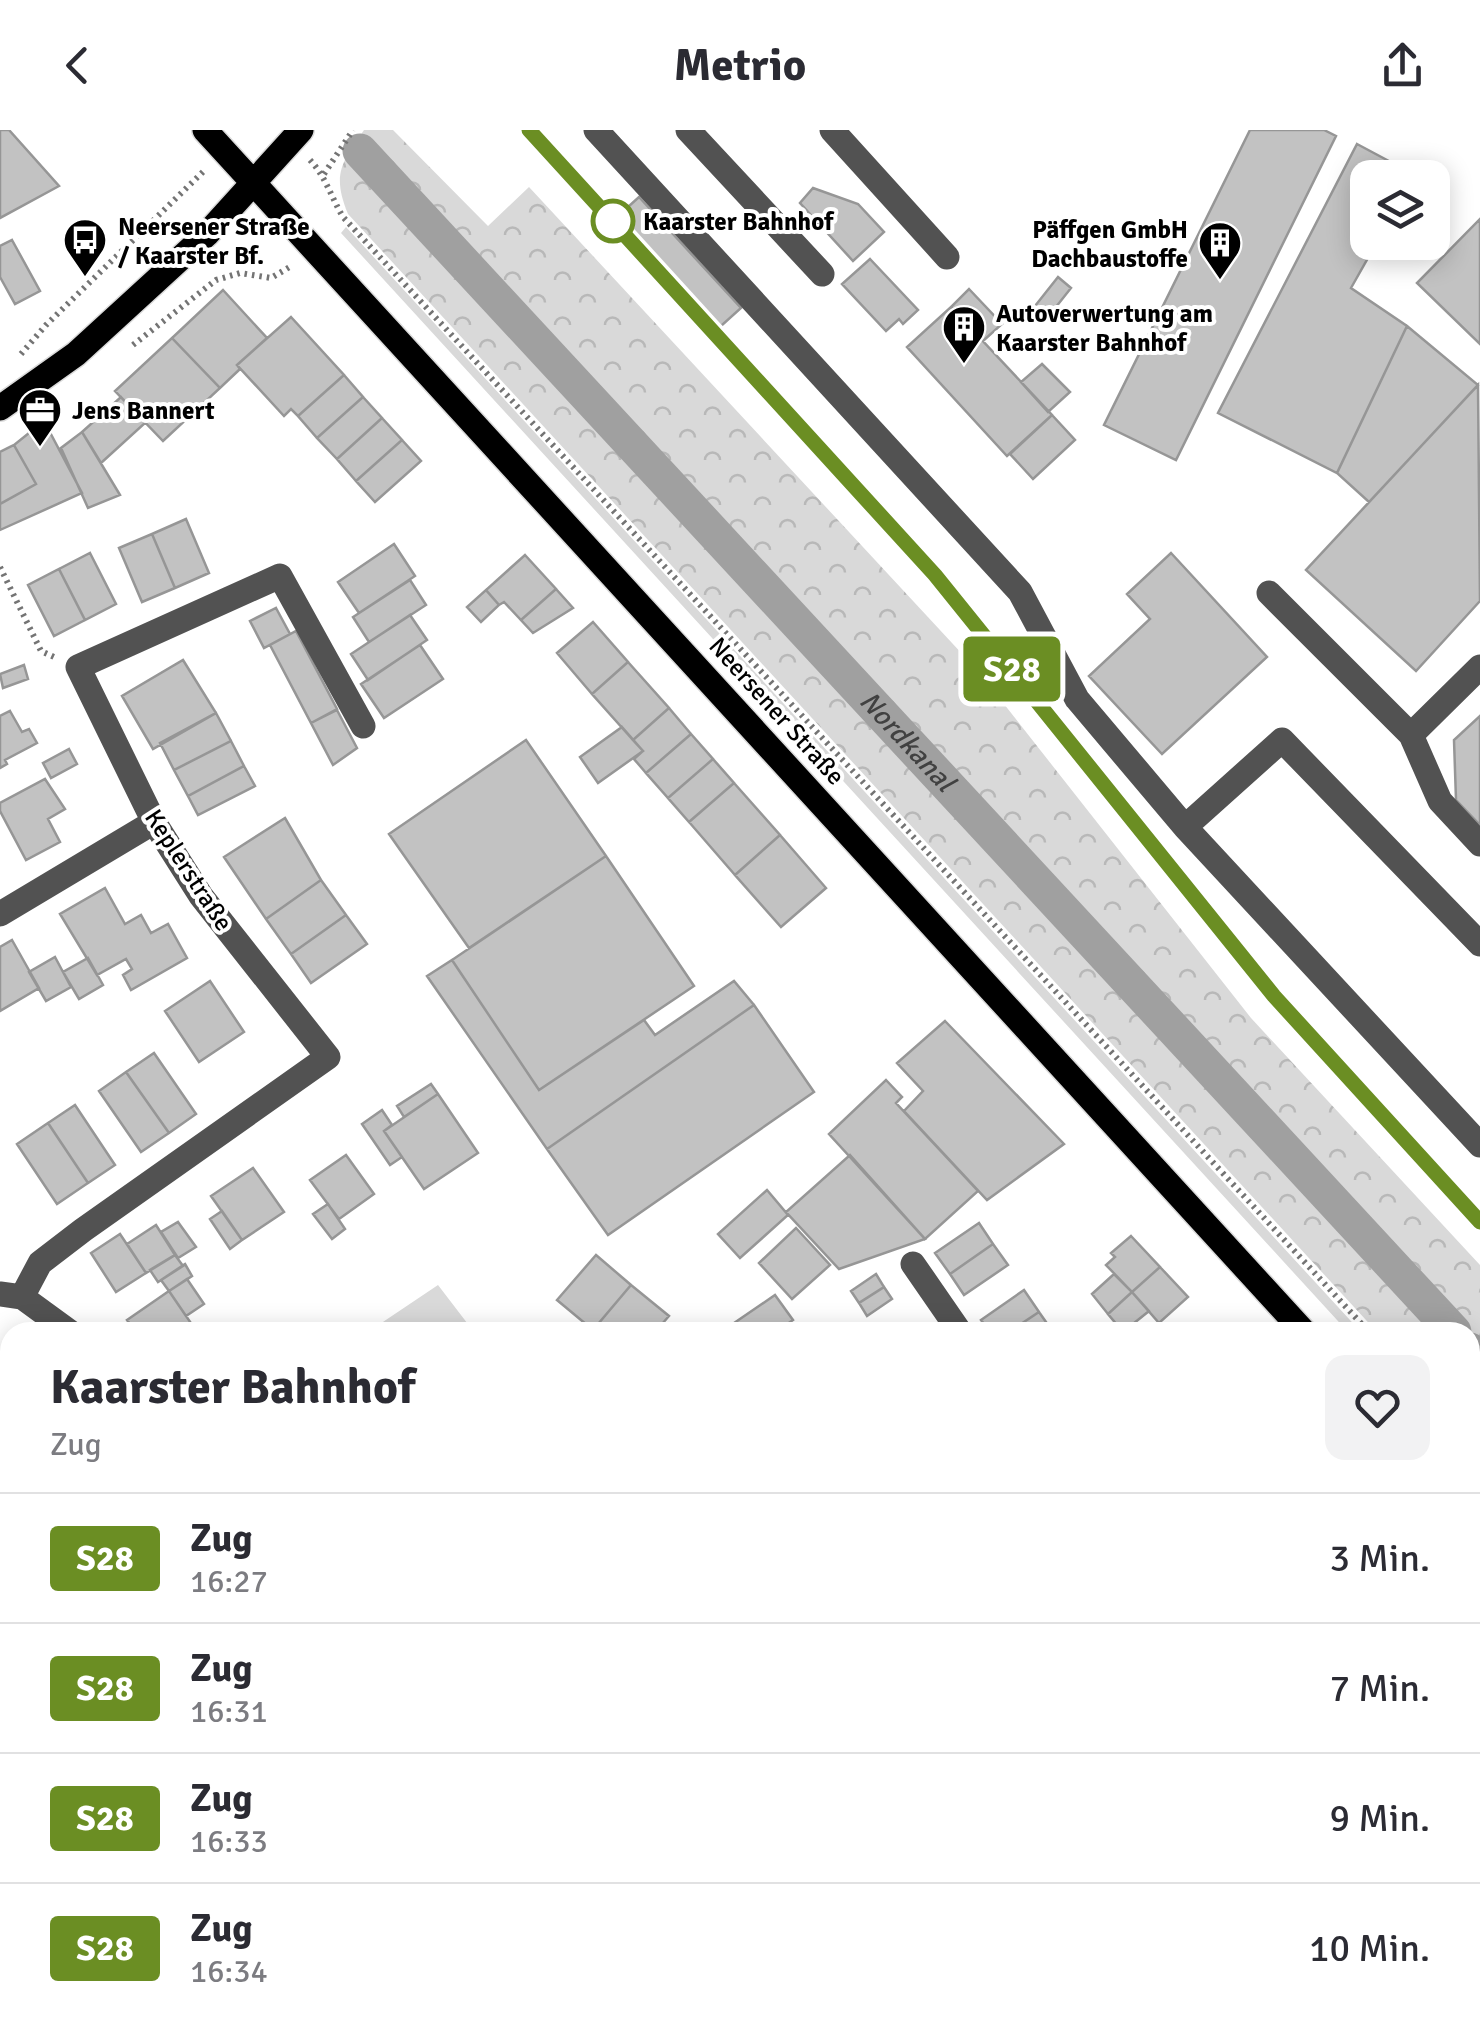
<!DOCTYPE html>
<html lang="de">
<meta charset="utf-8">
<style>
:root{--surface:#fff;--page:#f2f2f3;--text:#2b2b33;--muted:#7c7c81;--line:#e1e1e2}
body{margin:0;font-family:Signika,sans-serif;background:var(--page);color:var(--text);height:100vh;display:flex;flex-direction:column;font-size:38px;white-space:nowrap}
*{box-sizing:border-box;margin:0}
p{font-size:32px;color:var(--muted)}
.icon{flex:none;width:55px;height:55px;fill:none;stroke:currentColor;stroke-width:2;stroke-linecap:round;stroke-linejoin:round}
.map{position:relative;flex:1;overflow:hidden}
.drawer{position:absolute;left:0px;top:1192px;width:1480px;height:712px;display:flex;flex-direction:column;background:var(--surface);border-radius:30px 30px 0 0;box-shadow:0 5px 25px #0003}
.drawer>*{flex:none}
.badge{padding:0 20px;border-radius:8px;font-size:35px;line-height:65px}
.fabs{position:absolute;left:1350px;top:30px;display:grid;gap:20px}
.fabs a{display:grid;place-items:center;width:100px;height:100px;border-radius:20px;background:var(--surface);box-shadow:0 5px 25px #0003;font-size:50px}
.map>.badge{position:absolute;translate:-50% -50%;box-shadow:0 0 0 5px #fff}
.round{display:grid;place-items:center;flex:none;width:105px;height:105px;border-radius:20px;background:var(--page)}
.head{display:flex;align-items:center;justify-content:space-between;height:170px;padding:0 50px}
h1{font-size:48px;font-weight:700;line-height:75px}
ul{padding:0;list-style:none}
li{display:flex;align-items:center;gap:30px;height:130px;padding:0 50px;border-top:2px solid var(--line)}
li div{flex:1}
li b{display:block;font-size:38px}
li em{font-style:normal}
li .badge{min-width:110px;font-weight:700;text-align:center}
header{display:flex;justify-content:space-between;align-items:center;height:130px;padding:0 50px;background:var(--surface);font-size:45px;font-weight:700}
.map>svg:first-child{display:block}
</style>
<header><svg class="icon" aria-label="back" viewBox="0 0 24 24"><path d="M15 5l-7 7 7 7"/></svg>Metrio<svg class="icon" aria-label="share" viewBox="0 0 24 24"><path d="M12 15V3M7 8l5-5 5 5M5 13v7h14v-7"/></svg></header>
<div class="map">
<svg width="1480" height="1903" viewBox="0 0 1480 1903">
<defs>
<pattern id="forest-crowns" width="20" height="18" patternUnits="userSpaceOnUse" patternTransform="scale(2.5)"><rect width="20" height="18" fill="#d9d9d9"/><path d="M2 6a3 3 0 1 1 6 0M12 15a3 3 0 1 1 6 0" fill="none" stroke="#b8b8b8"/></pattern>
</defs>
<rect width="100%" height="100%" fill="#fff"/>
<path fill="#d9d9d9" d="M346,97L1361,1202H1348L341,103Z
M438,1155L474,1202H368Z
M391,1895H521L514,1903H383Z"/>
<path fill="url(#forest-crowns)" d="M364,0H393L488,96L529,57L978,541L1251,888L1480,1135V1314L1470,1303V1202H1377L348,84C332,45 341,33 364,0Z"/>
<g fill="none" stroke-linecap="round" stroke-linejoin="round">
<g stroke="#a0a0a0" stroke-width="35">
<path id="s1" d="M360,21L1454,1202"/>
<path d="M1470,1220L1480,1231"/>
</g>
</g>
<path fill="#c2c2c2" stroke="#969696" stroke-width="2.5" d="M0,0H9L59,56L0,88Z
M1250,0H1324L1336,6L1176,330L1104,295Z
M1357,14L1415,45L1368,48V112H1377L1351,158L1407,196L1337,343L1218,283Z
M813,58L858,74L884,102L853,131L800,73Z
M639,67L741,178L721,196L619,85Z
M1480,89V214L1417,153Z
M12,110L40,161L15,174L0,147V116Z
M870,129L918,180L903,194L899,189L886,201L842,154Z
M1058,147L1071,158L1048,187L1035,176Z
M969,159L1002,194L983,211L951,177Z
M223,160L267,208L237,235L240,239L220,258L172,208Z
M951,177L1052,285L1007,326L907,217Z
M291,187L344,245L298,286L291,279L284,286L237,235Z
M1407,196L1478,255L1369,372L1337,343Z
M172,208L220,258L163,311L115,261Z
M1042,234L1070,262L1048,282L1021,252Z
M344,245L363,267L317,308L298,286Z
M1478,255L1480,471L1416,541L1306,440Z
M121,267L145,293L101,333L82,302Z
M363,267L382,288L337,329L317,308Z
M1052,285L1075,310L1033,349L1010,324Z
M382,288L402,310L356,351L337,329Z
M44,291L82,363L0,400V374L36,354L14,315Z
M82,302L120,365L88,378L61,318Z
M402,310L421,331L375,372L356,351Z
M14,315L36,354L0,374V322Z
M186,389L209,443L175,458L152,404Z
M152,404L175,458L142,472L119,418Z
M394,414L415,446L359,483L338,452Z
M90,423L116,474L85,490L59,439Z
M1171,423L1267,527L1162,624L1089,546L1150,489L1127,464Z
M525,425L556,459L521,490L504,472L499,475L486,460Z
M59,439L85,490L54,506L28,455Z
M410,450L426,475L369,512L353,487Z
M556,459L573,478L533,503L521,490Z
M486,460L499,475L481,492L467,477Z
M276,478L290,504L264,518L250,491Z
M410,485L427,510L368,550L351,524Z
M593,492L628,532L592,564L557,523Z
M296,501L337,579L311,593L270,515Z
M420,515L443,549L384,588L361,554Z
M183,530L216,583L153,619L122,566Z
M628,532L669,578L633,610L592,564Z
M24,535L28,549L3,558L0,544Z
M669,578L691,604L646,643L634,629L643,621L633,610Z
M337,580L357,618L333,635L311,593Z
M10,581L22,602L29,599L37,613L5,630L7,634L0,638V586Z
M216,583L231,611L174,640L160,613Z
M1480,586V695L1456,670L1454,610Z
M622,597L643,621L598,653L580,627Z
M691,604L713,629L668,668L646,643Z
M526,610L606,726L469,818L389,704Z
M231,611L244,636L188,666L174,640Z
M69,619L77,634L51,648L43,633Z
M713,629L734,653L689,692L668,668Z
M244,636L255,656L198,685L188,666Z
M45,649L65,679L48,689L60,712L26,730L0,681V673Z
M734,653L780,705L735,745L689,692Z
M285,688L321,750L266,789L224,727Z
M780,705L826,758L781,797L735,745Z
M606,726L694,856L539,960L452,830Z
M321,750L346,785L291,824L266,789Z
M105,758L125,794L141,785L151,803L168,794L187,828L131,860L123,845L132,839L126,829L97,845L60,784Z
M346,785L367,814L311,853L291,824Z
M12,810L39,858L0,881V817Z
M55,827L71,857L46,871L29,842Z
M88,828L103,855L79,869L63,842Z
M452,830L539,960L644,890L655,905L734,851L754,875L547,1019L427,846Z
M210,851L244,902L199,932L165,881Z
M754,875L814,962L608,1105L547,1019Z
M945,891L1064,1014L987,1070L904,981L923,961L897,933Z
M154,923L196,984L169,1003L126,942Z
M126,942L169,1003L141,1022L99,961Z
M886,950L902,967L896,973L978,1061L925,1109L829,1004Z
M431,954L438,964L404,987L397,976Z
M438,964L478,1023L424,1059L384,1001Z
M75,975L115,1035L88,1053L48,993Z
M382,980L392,995L384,1001L402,1027L390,1035L362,994Z
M48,993L88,1053L57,1074L17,1014Z
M346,1025L374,1064L339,1089L310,1050Z
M850,1025L925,1109L839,1139L786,1082Z
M253,1038L284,1082L242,1110L211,1066Z
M767,1060L788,1085L740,1128L718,1104Z
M328,1074L345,1099L332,1109L313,1084Z
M222,1081L242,1110L230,1119L210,1089Z
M178,1092L196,1117L178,1128L161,1102Z
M979,1093L993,1114L950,1144L935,1123Z
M156,1095L175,1125L146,1143L127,1114Z
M796,1098L830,1135L792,1169L759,1133Z
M120,1104L146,1143L116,1162L91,1123Z
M1131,1106L1160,1137L1132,1162L1106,1135L1115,1127L1111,1123Z
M993,1114L1008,1135L964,1165L950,1144Z
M175,1125L183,1136L158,1152L150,1140Z
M596,1125L631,1155L593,1200L557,1170Z
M185,1134L192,1146L169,1161L161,1150Z
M1160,1137L1188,1167L1159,1193L1132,1162Z
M876,1144L884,1157L859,1173L851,1161Z
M1114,1144L1132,1162L1108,1184L1092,1164Z
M187,1149L204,1174L186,1186L169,1161Z
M631,1155L669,1186L655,1202H596L593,1200Z
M884,1157L892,1169L867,1186L859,1173Z
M1024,1160L1039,1182L1009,1202H990L981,1190Z
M169,1161L195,1199L190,1202H136L127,1190Z
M1132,1162L1149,1181L1123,1202L1108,1184Z
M775,1165L793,1190L776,1202H721Z
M1039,1182L1053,1202H1009Z
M0,1345L10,1354V1373L0,1383Z
M10,1373V1418L5,1424L0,1419V1383Z
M1477,1619L1480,1623V1656L1470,1665V1625Z
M1480,1656V1696L1470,1704V1665Z
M0,1669L10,1678V1721L0,1712Z
M1480,1853V1903H1477L1470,1895V1862Z
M10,1855V1895H67L59,1903H12L0,1891V1866Z
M185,1895H235L228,1903H193Z
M1284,1895H1327L1317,1903H1275Z
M1430,1895H1470L1477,1903H1427L1424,1900Z"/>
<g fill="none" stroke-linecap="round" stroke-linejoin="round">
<g stroke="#dbdbdb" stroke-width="28">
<path id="major" d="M205,0L1304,1202
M0,278L76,224L207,104L301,0
M1470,1384L1480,1395"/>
</g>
<path stroke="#747474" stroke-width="6" stroke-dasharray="2.5 5" stroke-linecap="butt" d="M310,30C326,47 331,67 343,87L1369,1202
M324,44L353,0
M133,215L216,150L240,143L271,148L293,135
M21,224L46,195L206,39
M0,437L41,521L54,527
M1470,1312L1480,1323
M1470,1832L1480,1824
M766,1903L777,1895
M1141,1903L1151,1895
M1388,1903L1397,1895"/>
<path stroke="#525252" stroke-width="25" d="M596,0L1020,462L1077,569L1185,697L1480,1015
M688,0L822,144
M832,0L947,127
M1269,463L1411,605L1440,671L1480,714
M1411,605L1480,537
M1185,697L1282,610L1480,814
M0,784L154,692
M913,1134L960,1202
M0,1164L22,1167L70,1202
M22,1167L40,1133L83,1100L328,927L201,766L154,692L78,537L280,446L363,596
M0,1448L10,1457
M0,1632L10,1621
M1470,1767L1480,1780
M656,1895L662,1903
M879,1895L886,1903
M1224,1895L1230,1903
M94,1903L101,1895"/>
<use href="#major" stroke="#000" stroke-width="25"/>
<g stroke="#000" stroke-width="11">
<path id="rail" d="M529,0L935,445L1274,866L1480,1092"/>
</g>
<use href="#rail" stroke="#fff" stroke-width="8" stroke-dasharray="22" stroke-linecap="butt"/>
</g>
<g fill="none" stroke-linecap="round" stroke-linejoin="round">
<g stroke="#fff" stroke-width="22">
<path id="line" d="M529,0L935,445L1274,866L1480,1092"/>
</g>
<use href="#line" stroke="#6b8e23" stroke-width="15"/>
</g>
<defs>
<g id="bus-pin" transform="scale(2.25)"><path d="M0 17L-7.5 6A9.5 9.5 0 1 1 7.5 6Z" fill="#000" stroke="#fff"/><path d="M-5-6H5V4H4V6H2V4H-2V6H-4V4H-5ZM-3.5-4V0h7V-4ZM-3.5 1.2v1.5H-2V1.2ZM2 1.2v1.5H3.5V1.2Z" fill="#fff"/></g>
<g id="building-pin" transform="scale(2.25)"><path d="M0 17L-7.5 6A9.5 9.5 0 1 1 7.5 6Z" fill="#000" stroke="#fff"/><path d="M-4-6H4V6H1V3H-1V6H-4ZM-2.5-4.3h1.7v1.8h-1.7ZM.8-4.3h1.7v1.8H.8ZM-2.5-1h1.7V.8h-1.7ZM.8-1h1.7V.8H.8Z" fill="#fff"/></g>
<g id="office-pin" transform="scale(2.25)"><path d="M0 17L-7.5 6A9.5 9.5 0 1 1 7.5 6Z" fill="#000" stroke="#fff"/><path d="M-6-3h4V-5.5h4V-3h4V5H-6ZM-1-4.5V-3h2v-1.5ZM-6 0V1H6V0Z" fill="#fff"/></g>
</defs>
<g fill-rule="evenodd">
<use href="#bus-pin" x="85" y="110"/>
<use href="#building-pin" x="1220" y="113"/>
<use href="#building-pin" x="964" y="197"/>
<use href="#office-pin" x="40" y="280"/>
</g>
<circle fill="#fff" stroke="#6b8e23" stroke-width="5" cx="613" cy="91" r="20"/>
<g text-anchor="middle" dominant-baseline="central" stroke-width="8" stroke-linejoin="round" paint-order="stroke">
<g font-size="25" font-weight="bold" fill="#000" stroke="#fff" text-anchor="start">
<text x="643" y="91">Kaarster Bahnhof</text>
</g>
<g font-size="25" font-weight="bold" fill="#000" stroke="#fff" text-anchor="start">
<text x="118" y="96">Neersener Straße<tspan x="118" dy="29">/ Kaarster Bf.</tspan></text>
<text x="1188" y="99" text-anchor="end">Päffgen GmbH<tspan x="1188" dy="29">Dachbaustoffe</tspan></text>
<text x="996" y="183">Autoverwertung am<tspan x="996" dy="29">Kaarster Bahnhof</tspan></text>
<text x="72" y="280">Jens Bannert</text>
</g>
<g font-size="25" fill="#000" stroke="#fff">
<text transform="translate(777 581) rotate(48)">Neersener Straße</text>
<text transform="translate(189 740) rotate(57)">Keplerstraße</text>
</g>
<g font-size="28" font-style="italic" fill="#414141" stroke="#fff">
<text stroke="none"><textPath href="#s1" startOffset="805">Nordkanal</textPath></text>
</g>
</g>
</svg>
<div class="fabs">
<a><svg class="icon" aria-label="layers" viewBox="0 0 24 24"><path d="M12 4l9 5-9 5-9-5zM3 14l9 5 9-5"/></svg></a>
</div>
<b class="badge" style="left:1012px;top:539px;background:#6b8e23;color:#fff">S28</b>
<section class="drawer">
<div class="head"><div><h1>Kaarster Bahnhof</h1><p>Zug</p></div><a class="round"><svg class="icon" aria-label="heart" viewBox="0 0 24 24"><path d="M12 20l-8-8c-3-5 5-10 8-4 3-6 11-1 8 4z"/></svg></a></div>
<ul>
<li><span class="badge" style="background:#6b8e23;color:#fff">S28</span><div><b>Zug</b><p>16:27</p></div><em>3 Min.</em></li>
<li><span class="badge" style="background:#6b8e23;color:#fff">S28</span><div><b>Zug</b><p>16:31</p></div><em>7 Min.</em></li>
<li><span class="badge" style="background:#6b8e23;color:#fff">S28</span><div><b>Zug</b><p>16:33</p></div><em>9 Min.</em></li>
<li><span class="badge" style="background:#6b8e23;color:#fff">S28</span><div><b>Zug</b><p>16:34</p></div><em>10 Min.</em></li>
</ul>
</section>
</div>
